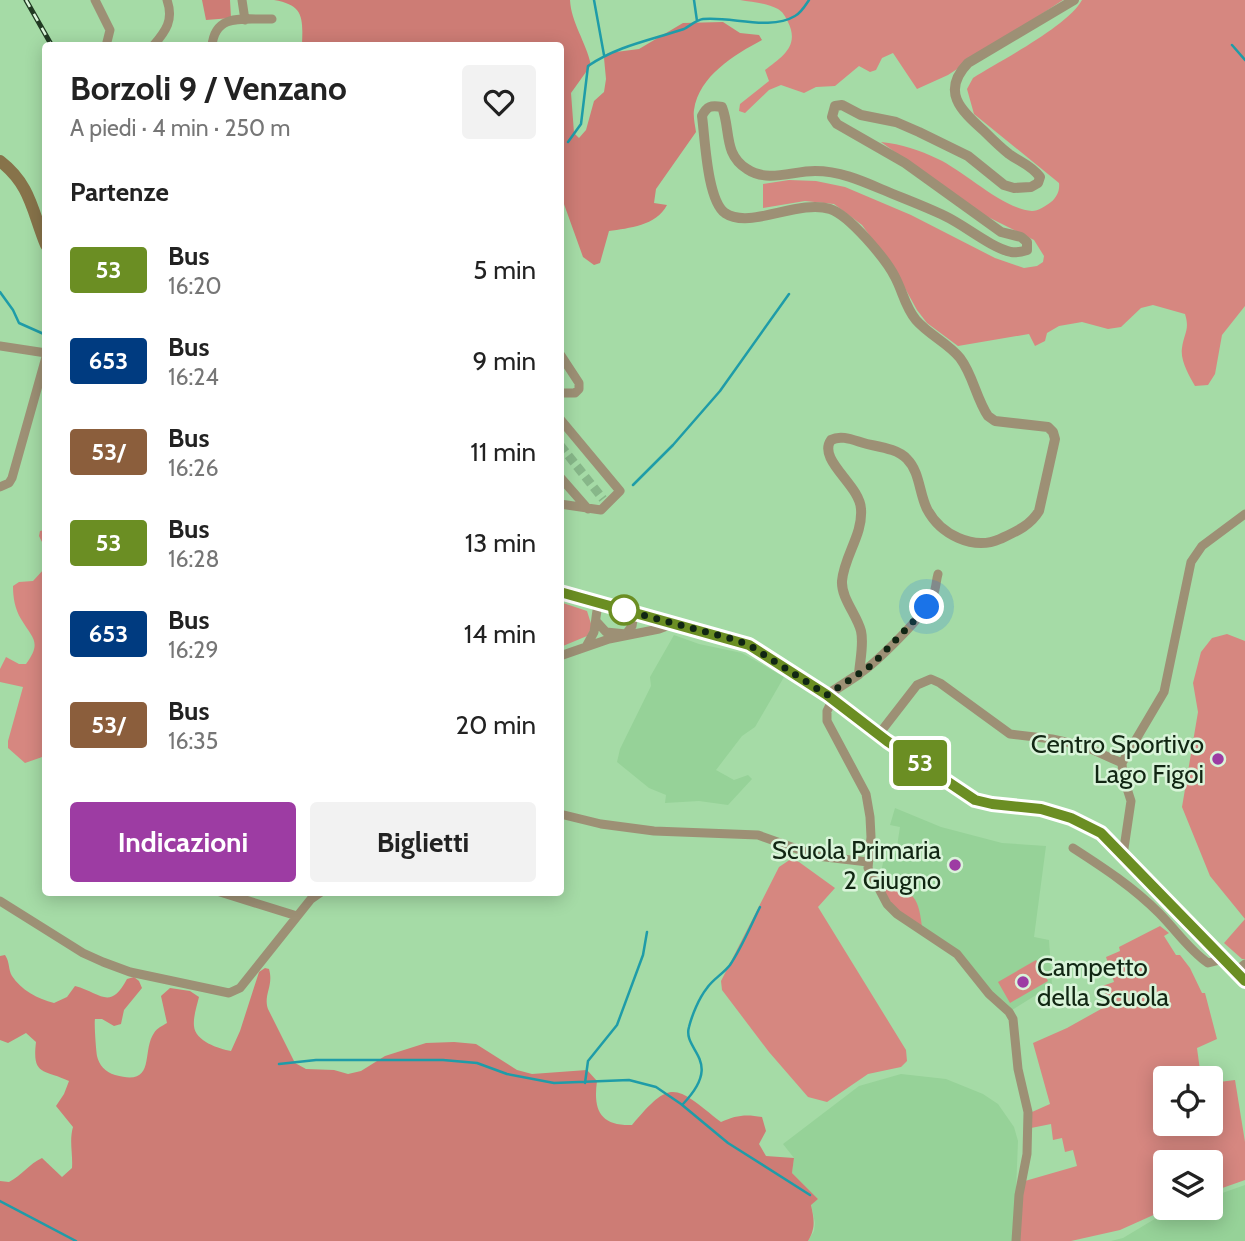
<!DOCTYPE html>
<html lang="it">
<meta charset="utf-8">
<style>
:root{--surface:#fff;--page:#f2f2f2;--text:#222;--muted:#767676;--accent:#9d3ca3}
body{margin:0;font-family:Cabin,sans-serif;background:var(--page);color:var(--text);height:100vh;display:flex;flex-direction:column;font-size:26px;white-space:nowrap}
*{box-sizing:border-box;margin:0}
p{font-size:23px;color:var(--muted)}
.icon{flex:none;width:38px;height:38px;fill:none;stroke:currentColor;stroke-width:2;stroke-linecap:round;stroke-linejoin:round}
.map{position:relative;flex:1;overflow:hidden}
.side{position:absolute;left:42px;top:42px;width:522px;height:854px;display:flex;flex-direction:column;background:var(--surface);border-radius:7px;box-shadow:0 4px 18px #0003}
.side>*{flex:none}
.badge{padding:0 14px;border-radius:5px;font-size:24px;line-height:46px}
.buttons{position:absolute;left:1153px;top:1066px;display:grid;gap:14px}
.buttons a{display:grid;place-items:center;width:70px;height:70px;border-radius:7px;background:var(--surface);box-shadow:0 4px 18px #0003;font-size:35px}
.you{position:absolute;width:35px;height:35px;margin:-18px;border:5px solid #fff;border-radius:50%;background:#1a73e8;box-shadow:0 0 0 10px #1a73e833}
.map>.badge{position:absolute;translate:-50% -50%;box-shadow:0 0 0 4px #fff}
h2{padding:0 28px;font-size:26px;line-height:63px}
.round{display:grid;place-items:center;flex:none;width:74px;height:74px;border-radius:7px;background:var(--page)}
.headline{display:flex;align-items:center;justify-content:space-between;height:119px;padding:0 28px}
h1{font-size:33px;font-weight:700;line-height:52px}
.button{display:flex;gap:14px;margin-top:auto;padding:14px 28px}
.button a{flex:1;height:80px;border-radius:7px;background:var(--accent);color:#fff;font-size:28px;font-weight:700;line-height:80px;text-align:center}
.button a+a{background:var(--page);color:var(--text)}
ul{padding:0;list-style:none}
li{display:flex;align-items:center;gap:21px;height:91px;padding:0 28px}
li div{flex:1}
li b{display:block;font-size:26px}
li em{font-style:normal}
li .badge{min-width:77px;font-weight:700;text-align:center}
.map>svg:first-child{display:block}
</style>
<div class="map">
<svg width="1245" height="1241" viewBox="0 0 1245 1241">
<rect width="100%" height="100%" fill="#a5dba6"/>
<path fill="#96d298" d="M674,635L699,644L742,653L784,677L755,727L742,736L716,770L734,780L748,775L752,779L728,805L699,801L665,803L666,795L649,788L617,762L620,749L651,686L650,677Z
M895,808L941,827L1002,843L1046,846L1034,937L1049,940L1052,985L1009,1012L936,938L878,887L884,858H889L896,853L900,827L890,825Z
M901,1074L946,1079L983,1094L998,1104L1014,1127L1018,1141L1014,1241H808L814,1231L815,1223L811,1204L818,1199L792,1173L794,1158L783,1144L859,1086Z
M1245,1185V1241H1111L1123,1238L1168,1211L1180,1208H1211V1197Z"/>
<path fill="#d68780" d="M740,0H1063L948,75L917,89L893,53L882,58L876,70L870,72L859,66L835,86L816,87L804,93L781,85L769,90L745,113L739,111L740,104L769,81L765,70C782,57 800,46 788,22C785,16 783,12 778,9C766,3 752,2 740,0Z
M1082,0H1245V306L1222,335L1215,374L1208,385L1195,386C1189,376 1180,360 1182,348C1184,333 1190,330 1185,314L1153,305L1141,308L1121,327L1108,329L1082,322L1059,326L1047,333L1045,341L1035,346L1029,334L958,346L927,323L917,310L896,272L862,225L834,204L805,201L763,208V184L789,180L816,181L845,187L911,215L995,258L1024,268L1037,266L1043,262L1044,256L1034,240L978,212L881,142C902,144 919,150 938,159C964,171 1003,209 1032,211C1038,211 1046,206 1051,202C1057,197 1060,190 1059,183L974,114L967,89L973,78C1000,61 1068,26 1082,0Z
M45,530V756L25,763L8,748V741L23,687L0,682V669L6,657L19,664H26C42,642 33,639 21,619C15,609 13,598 13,586L19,582L33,581L44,569L42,555L45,548L39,536L40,531Z
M563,603L587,611L592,627L587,636L563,646Z
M1227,634L1245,641V959H1242L1224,943L1245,919L1210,876L1182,807L1198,712L1193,683L1201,652L1212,638Z
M791,859L799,862L835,888L818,907L906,1050L907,1061L901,1067L868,1074L827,1102L808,1097L769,1052L722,990L721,981L779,867Z
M881,879C911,895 918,890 922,927L897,914L878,887Z
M1160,926L1169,933L1164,936L1176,955H1180L1190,968L1202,993H1205L1217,1039L1197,1048L1201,1078H1166V1124H1211V1083L1235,1080L1245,1142V1180L1211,1192V1162H1166V1208H1169L1120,1230L1071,1241H1018L1021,1197L1025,1181L1077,1166L1073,1150L1065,1152L1062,1138L1053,1140L1051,1124L1031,1128L1032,1112L1050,1104L1033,1043L1067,1028L1110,1004L1102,986L1114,982L1106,957L1120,951L1119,947Z
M1036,960L1048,981L1010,1003L998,982Z"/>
<path fill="#cd7c75" d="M202,0H230L231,18L206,20Z
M274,0H570C571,22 586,42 591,65L571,93L574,133L579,138L586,130L594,101L604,92L606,79L604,58L608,53L639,49L683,23L723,22L740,33L759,35L762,40C734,55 699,76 694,110C693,117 695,125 696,132L656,189L654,203L667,205C656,226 629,228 609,231L600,263L594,265L583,257L560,193V46L302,45C303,18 304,5 274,0Z
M5,955C10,962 8,969 12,976C21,990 38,999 54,1003L67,997L75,986C101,993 110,1011 127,979L134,977L139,981L142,988L124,1010L121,1024L114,1026L102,1019H95C94,1023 96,1050 97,1056C99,1065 105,1072 115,1075C157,1087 141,1052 154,1033C157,1028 162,1026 167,1023L161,996L170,988L190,991L199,997C197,1005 193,1017 194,1026C195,1041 219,1049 231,1051L240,1031L259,972L265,968L269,969C274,986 263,995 268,1009L295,1063L306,1069L334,1070L348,1074L361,1071L385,1056L426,1043L454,1042L476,1044L517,1070L532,1074L587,1070L597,1081C593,1110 600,1126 632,1125C672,1077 675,1086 721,1122C736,1115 746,1114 762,1117L766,1131L759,1144L766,1156L794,1158L792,1173L818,1199L811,1205C814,1219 816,1228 808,1241H0V1181L9,1182C22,1175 29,1164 42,1158L62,1177L72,1168C73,1153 69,1141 73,1127L56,1106L64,1094L69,1081C43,1069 32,1076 36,1042L26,1033L8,1043L0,1040V956Z"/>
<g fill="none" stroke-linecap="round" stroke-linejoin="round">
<path stroke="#1f9ca8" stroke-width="2.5" d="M594,0L604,55
M694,0L697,21
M1232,45L1245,60
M568,142L581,124L588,66C617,46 651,40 684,29C690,26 696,20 703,19C731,16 770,31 795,16C801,13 805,6 809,0
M0,292L13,310L19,323L46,335
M633,485L673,445L720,391L789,294
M279,1064L316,1060H443L477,1063L507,1074L554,1083L629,1080L656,1087L681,1104L728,1143L810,1195
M585,1083L588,1061L617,1025L643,955L647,932
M683,1104C725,1060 682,1051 689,1027C692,1015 699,998 707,988C713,979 723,974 730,965C742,947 750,927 760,907
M0,1201L76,1241"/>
<path stroke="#87b789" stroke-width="9" stroke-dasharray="9 4.5" stroke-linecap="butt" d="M560,445L603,499"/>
<path stroke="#9d9075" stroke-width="9" d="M95,0L110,30L106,46
M242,0L245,20
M153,46C166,31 174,20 167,0
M212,46C215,12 245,20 272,19
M0,346L46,353
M560,354L579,383V389L575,393H560
M560,419L620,491L601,510L560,504
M560,477L588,509
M0,487L9,483L12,478L46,357
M596,621L606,632L626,634L632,626L634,613
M587,645L594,632L598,603
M560,656L609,639L659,629L672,624
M859,674C875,664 927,613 933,596C936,589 936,581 938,574
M833,699L827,711V721L866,794L870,817L871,837L868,868L887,904L897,914L957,954L989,994L1009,1012L1013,1019L1018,1069L1028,1112L1027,1154L1019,1195L1016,1241
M879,734L917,685L931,679L940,683L1010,734L1052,739L1084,746L1122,763
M560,814L601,824L654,831L758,835L817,856L868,862
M1073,848C1104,868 1133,887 1159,913C1176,930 1189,950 1208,963L1224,959
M1123,855L1131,801L1123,776L1122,763L1164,692L1191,562L1202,546L1245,514
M220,892L297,916
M0,901L83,953L103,962L130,972L229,993L240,988L311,899L321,892
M1236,971L1245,964"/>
<path stroke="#9d9075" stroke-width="10" d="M827,695L859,674C860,660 864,644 861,631C857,615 841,598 842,581C844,556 863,535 861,509C860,485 817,460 831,440C842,434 855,441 867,444C880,447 898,449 907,459C920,472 919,493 927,509C940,534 973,551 1000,539C1015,532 1030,526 1039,511L1055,439L1053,432L1048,427L995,421L988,416C976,398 973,375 960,358C948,343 929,335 916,320C905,307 903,292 895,277C886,259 849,215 830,209C798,199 750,230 725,213C707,200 705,138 702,116C707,106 711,105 722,107C731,130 723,154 747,169C768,183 792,171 815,171C839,171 860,180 881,189C902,198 924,206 945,216C966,226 990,247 1011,252C1017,253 1021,252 1027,250V242L1021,237L1001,232L905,163L837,124L832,117L835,106L842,105L861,115L896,122L919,132L968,156L1004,185L1014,188L1031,187L1038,183L1040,177C1031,165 1020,162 1009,154C1000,147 992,139 984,131C960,110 941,91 968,63L1074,0"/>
<path stroke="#87734a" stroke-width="12" d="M0,161C31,185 32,211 46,245
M560,592L749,645L827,695L887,741L975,800L992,804L1040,809L1071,818L1101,833L1245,981"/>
<g stroke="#213a23" stroke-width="5">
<path id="rail" d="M26,0L52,46"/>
</g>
<use href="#rail" stroke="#d9f4d9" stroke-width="2.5" stroke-dasharray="8" stroke-linecap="butt"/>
</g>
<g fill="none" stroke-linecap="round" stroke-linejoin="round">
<g stroke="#fff" stroke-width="16">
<path id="line" d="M560,592L749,645L827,695L887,741L975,800L992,804L1041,809L1071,818L1101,833L1245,981"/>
</g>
<use href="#line" stroke="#6b8e23" stroke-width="10"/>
<path stroke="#112613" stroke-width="7" stroke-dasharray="0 12.6" d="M624,610L616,608L736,640L749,645L827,695L872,665L927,607"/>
</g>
<circle fill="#fff" stroke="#6b8e23" stroke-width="3.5" cx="624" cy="610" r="14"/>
<g fill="#9d3ca3" stroke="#d9f4d9" stroke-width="2.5">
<circle cx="1218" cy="759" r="7"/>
<circle cx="955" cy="865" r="7"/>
<circle cx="1023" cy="982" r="7"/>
</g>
<g text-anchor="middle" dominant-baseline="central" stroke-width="5" stroke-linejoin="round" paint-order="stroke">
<g font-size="26" fill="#112613" stroke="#d9f4d9" text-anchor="end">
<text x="1204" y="744">Centro Sportivo<tspan x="1204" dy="30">Lago Figoi</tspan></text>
<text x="941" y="850">Scuola Primaria<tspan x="941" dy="30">2 Giugno</tspan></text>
<text x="1037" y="967" text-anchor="start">Campetto<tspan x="1037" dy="30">della Scuola</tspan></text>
</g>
</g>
</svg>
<div class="buttons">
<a><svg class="icon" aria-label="locate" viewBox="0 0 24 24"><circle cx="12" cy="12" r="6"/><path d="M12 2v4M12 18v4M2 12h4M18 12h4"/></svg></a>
<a><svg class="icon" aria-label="layers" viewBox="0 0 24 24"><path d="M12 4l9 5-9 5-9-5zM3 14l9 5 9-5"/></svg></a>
</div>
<div class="you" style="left:927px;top:607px"></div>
<b class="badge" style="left:920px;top:763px;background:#6b8e23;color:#fff">53</b>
<section class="side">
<div class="headline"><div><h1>Borzoli 9 / Venzano</h1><p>A piedi · 4 min · 250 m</p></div><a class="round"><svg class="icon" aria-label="heart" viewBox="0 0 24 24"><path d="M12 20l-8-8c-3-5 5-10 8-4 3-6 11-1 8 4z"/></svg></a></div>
<h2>Partenze</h2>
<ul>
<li><span class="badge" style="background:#6b8e23;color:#fff">53</span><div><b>Bus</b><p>16:20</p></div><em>5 min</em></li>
<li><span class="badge" style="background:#003b80;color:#fff">653</span><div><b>Bus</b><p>16:24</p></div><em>9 min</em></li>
<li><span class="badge" style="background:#8b5e3c;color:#fff">53/</span><div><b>Bus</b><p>16:26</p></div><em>11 min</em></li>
<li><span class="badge" style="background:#6b8e23;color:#fff">53</span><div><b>Bus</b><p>16:28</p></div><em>13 min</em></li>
<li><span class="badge" style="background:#003b80;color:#fff">653</span><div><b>Bus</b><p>16:29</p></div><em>14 min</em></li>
<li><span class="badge" style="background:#8b5e3c;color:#fff">53/</span><div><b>Bus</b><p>16:35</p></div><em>20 min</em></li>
</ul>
<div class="button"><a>Indicazioni</a><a>Biglietti</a></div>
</section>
</div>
